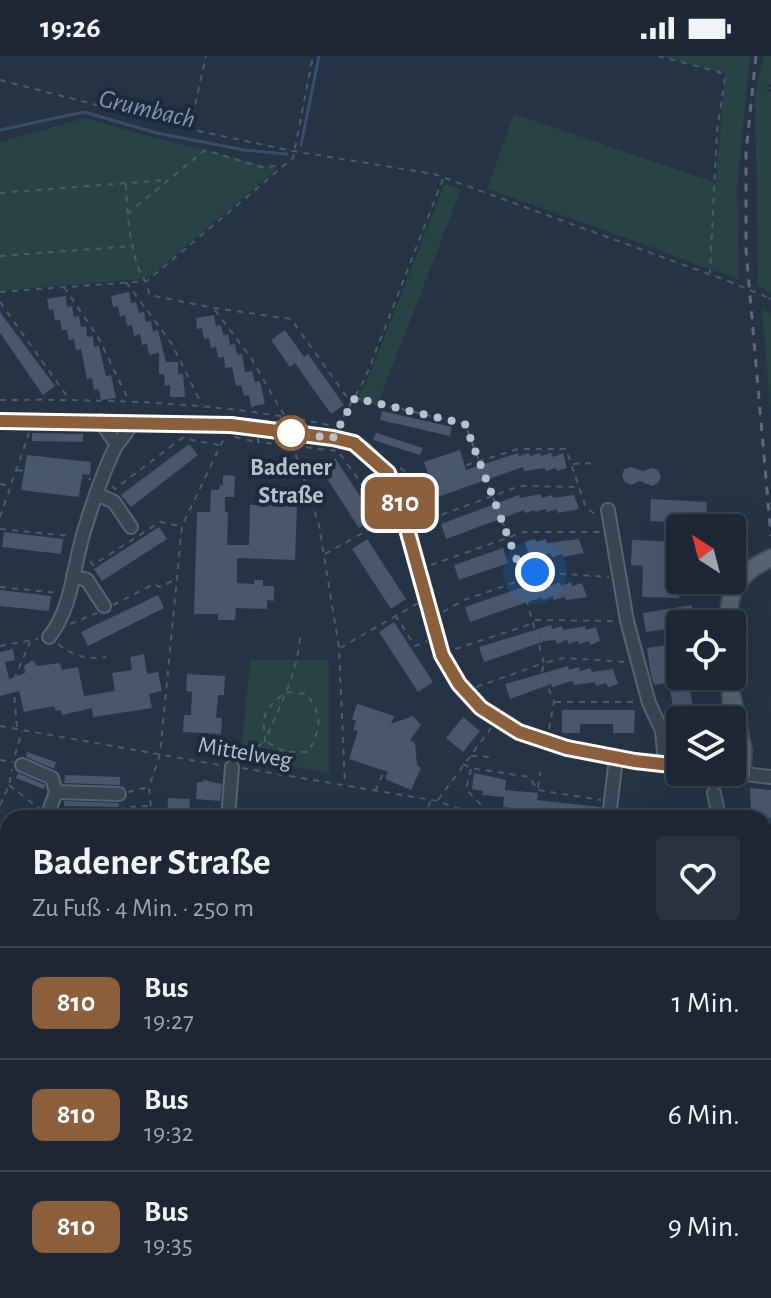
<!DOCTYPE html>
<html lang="de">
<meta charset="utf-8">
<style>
:root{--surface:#1c2634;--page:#293240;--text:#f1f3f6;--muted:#a0a5ac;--line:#3a434f}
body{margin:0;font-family:"Alegreya Sans",sans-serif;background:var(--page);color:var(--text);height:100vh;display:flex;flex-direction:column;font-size:30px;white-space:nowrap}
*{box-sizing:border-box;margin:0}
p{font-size:26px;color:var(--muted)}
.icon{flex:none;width:44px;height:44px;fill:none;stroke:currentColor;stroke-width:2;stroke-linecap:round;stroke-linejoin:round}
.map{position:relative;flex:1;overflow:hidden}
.sheet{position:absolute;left:0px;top:754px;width:772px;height:488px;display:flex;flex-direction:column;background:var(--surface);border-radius:24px 24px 0 0;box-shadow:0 8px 32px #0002,0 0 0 2px var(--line)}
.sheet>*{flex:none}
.badge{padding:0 16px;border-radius:12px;font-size:28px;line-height:52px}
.needle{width:52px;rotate:324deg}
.tools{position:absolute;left:666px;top:458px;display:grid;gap:16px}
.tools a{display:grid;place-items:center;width:80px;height:80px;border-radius:8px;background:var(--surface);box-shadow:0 8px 32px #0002,0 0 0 2px var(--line);font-size:40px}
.you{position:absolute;width:40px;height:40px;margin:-20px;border:6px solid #fff;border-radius:50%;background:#1a73e8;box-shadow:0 0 0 12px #1a73e833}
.map>.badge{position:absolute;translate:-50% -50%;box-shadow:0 0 0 4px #fff}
.round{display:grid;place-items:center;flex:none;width:84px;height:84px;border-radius:8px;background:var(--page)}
.headline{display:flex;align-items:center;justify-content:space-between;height:136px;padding:0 32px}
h1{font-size:38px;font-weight:700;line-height:60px}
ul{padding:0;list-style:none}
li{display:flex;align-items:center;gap:24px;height:112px;padding:0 32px;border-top:2px solid var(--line)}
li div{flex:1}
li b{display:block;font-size:30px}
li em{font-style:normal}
li .badge{min-width:88px;font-weight:700;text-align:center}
.status{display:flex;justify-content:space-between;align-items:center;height:56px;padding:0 40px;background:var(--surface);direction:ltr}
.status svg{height:22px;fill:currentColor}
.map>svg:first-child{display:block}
</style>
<div class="status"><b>19:26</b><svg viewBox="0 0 49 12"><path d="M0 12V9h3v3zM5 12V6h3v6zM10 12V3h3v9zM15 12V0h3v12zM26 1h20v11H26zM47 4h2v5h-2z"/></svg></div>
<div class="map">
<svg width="771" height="1242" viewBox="0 0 771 1242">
<rect width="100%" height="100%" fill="#253345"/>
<path fill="#274346" d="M661,0H750L737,135L739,224C725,217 712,215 698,209C629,182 558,158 487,133L514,58L716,127L725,18Z
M764,0H771V29L767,28V35L771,37V237L758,229L755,38Z
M85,62C148,81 213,95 277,113L152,219L140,223L0,235V86Z
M447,128L461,134L377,350L356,345L368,323L444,129Z
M762,253L771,257V363V359Z
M250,604H329V717L241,701Z
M621,1234H625L752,1242H618Z"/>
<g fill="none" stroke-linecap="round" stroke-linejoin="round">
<path stroke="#374f6d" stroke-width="3" d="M0,74L84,56L157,77L244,94L287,98
M301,89L319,0"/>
</g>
<path fill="#48576c" d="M129,236L131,247L136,246L139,257L144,256L146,266L151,265L153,276L158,274L166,306H178V318H183L185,341H170V329L165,330L164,318H159V297L149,299L147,288L142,289L140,278L134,280L132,269L127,270L125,259L120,261L118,250L113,251L111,240Z
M66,240L67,251L72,250L74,261L79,260L81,271L86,270L87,281L93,280L94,291L99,290L106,320L111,319L116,342L101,344L99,333L94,334L92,322L87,323L81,293L76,294L74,283L69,284L67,274H62L60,264H55L53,253L49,254L47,243Z
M0,256L55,330L43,339L0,277Z
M214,259L216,270L221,269L223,279L228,278L230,289L235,288L237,299L242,298L245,316L252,315L255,326L260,325L265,348L251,351L249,339L244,340L241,329L236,330L232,311L225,312L224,301L218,302L216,291L211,292L209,282L204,283L202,272L197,273L196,262Z
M285,274L304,301L308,298L344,349L331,358L295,307L290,311L271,284Z
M382,355L452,371L450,380L380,364Z
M32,377L83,378V386L32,385Z
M376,377L423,392L420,399L373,384Z
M189,388L198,399L131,451L121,439Z
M460,394L466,414L518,397L519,400L529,397L530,400L540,397L541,400L551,397L553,401L563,397L567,412L557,415L556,412L546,415L545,412L524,415L523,411L432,443L427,428L431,426L424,406Z
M27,399L91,406L90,419L82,418L79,441L21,434Z
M335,402L375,463L359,472L320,412Z
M631,411L643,415L651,412L658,414L661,421L658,427L652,430L640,425L631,429L625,426L622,420L624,413Z
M223,419L235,420L234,441H225V456L228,457L227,489H249L250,449H265V429L275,430L274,450H297L295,504L237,502V527L254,528V524H263V530H274V545L267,544V553L236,552L235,564H218V558H194L197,456H210L211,434H219L220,429H223Z
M541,438L542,442L552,439L553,442L574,439L579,453L558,457L557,453L547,456L545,453L535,456V454L525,457L524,454L446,483L441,468L519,439L520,442Z
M651,443L707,446L706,468L650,465Z
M159,471L167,483L102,525L94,513Z
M4,476L63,483L61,498L2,491Z
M367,483L406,543L391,553L352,493Z
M535,483L536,486L546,483L547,487L579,483L584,497L563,501L562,498L552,501L550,497L540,501L539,497L529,501L525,486Z
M632,484L680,486L679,542L642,541L643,510L631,509Z
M503,492L508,507L459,524L454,509Z
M538,526L539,529L549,526L550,530L560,526L561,530L571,526L572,530L582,527L587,541L566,544L565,541L554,544L553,540L543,544L542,541L470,566L465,551Z
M0,534L51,540L49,555L0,550Z
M158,539L164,552L88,590L81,576Z
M692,549L695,568H680V571L646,576L643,557Z
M394,566L433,626L418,636L379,576Z
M551,569L552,573L562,570L563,574L585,570L586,574L596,571L600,585L590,589L589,585L579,588L578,585L568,588L567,584L557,588L555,584L545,585L484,606L479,591Z
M680,587V620H714V625L689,628L695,664H675L669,627L654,629L651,620L647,592Z
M13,593L15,604L5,606L9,623L25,617L24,610L31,605H34L37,610L60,607L62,614L78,611L84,640L115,635L112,617L132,614L130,601L144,598L147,618L158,616L162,635L149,638L152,652L93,661L92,652L62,659L61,654L56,655L54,650L24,656L19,635L0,640V596Z
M568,610L569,614L579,611L580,615L590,612L592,616L613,613L618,628L608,631L606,627L596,630L595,626L574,629L572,625L552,631L551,628L510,643L505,628Z
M187,618L225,620L224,639H218L216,662H222L221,678L183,676L184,659H191L192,636L186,635Z
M357,648L394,660L391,668L413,660L421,669L410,684L415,687L417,709L421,712L411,734L385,723L388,716L349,703L358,675L353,674L356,665L352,663Z
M562,654H635L634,677H613V668H580V677H562Z
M463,661L480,675L463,696L446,682Z
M27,696L56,706L54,713L26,701Z
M18,717L45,729L44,733L16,722Z
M474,717L506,724L505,734L538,737L537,744L601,751L600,762H535L536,755L503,751L504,741L482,739L483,735L472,733Z
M65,719L120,721V729L64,727Z
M203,724L222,728L220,745L196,743L197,726H203Z
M750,732L771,734V762H751Z
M168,742L190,743L189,762H167Z
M64,745L119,747V751L64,750Z
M8,778V811L0,799V784Z
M0,1191L8,1194V1206L1,1220Z
M58,1234H80L81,1242H59Z
M228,1234H270L259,1242H231Z
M524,1234H552L550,1242H522Z"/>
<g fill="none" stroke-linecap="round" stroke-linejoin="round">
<g stroke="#586372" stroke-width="16">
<path id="minor" d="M0,365L231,369L333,382L354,387L364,393L388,417L401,451L442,599L459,628L481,652L519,676L567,692L635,705L680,710
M100,365L117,389
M97,438L114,446L131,471
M608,454L627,565L649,647L662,675L665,708
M73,520L87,524L104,550
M49,581C74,550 73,506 86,469C94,443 103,416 115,392C120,383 128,377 132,366
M22,709L52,722L56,736
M727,716L771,721
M714,737L719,762
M50,762L48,758L56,736L119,738
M228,762L232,711
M609,762L616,702
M764,936L767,899
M764,972H771
M0,1160H8
M764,1200L766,1169
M159,1242L181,1234"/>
</g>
<g stroke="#434e5e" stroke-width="20">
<path id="major" d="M729,568C727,533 740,516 771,502
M732,641L743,694L742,718
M731,651V620
M764,982L771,1016"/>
</g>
<path stroke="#456062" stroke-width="2" stroke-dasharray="6 6" stroke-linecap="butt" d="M658,0L719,16L725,22L717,75L710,217
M0,24L189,73L293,95L434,118L728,225
M770,32H771
M190,72L206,0
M126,128C127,156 129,189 140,216C144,224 148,228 149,239L214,252L291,263L351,347
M0,137L166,124
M127,158L205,94L261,111L283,110
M0,200L134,190
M126,226L172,288L202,349
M64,231L99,283L128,343
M0,236L147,225L293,102L313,0
M769,242L771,243
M0,246L69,343
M215,254L251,302L284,359
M355,342L465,368L523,520L521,524L544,607L476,631
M0,344C112,343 223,346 333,370
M337,371L365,323L443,123
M235,381L256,386
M258,382V386L293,390L319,469L339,592L345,729
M294,390L338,395L383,458L390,455
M573,408L594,407
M400,412L419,424L518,393H566L586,452L598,460
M17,414L91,423
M0,428L9,430
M112,430L115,433L182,382L219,389
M0,461L29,377
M419,467L520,430L579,431
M0,473L70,480
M325,498L393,460
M90,505L93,509L160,466L180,470
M431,509L524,476H600
M524,519L535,516L609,521
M0,531L58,537
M113,549L154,528L160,531L176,523
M443,556L464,544L519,525
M395,559L415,590L427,585
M535,564L617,565
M70,568L97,557
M58,588C74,600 86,604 106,601
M0,590L38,583
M340,592L418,547
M455,593L534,567
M555,646H636
M0,670L219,709
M17,671L13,626L30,586
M549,673L554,646L542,616L544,607L564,602L628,606
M15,699L22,675
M471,700L491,701
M0,704L13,706
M239,705L265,685L285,696H309C321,668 323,663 307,638L286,636C264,654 262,657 265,685C279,651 299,615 300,578
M463,708L471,712L529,721L538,734L601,744
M242,712L438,745L483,762
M471,713L466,733L486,754L488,762
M9,729L40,753
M538,732L540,716
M375,735L397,687
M128,736L149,731
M438,744L491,672
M0,749L9,729L12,713
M620,753L709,761
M60,759H111L126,751L148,750
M152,762L149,731L160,698L182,470L225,380
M424,762L431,744
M0,778L8,773
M764,828L771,829
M0,939L8,961
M0,1021L8,1019
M0,1088L8,1089
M0,1174H7
M0,1183L8,1175
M0,1233L8,1231
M85,1234L87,1242
M472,1234L474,1242
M638,1242L639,1234"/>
<use href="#minor" stroke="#3a4554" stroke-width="12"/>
<use href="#major" stroke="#586474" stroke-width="16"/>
<path stroke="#5b697c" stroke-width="3" stroke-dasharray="8 8" stroke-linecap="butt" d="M756,0L746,96V194L771,480"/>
<path stroke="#456062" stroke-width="2" stroke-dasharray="6 6" stroke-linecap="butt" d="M728,225L769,242"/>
</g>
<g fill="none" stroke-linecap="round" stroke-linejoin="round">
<g stroke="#fff" stroke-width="18">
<path id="line" d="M0,365L231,369L333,382L354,387L388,417L402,455L442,599L459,628L481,652L519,676L567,692L635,705L680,710"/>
</g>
<use href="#line" stroke="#8b5e3c" stroke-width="12"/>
<path stroke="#b7c0ce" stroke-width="8" stroke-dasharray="0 14.4" d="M291,377L333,382L355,342L465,368L523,520L535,516"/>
</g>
<circle fill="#fff" stroke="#8b5e3c" stroke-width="4" cx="291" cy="377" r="16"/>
<g text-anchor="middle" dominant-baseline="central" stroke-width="8" stroke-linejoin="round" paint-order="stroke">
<g font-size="24" font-weight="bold" fill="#b7c0ce" stroke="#1e2a3a">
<text x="291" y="412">Badener<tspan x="291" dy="28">Straße</tspan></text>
</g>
<g font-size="24" fill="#b7c0ce" stroke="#1e2a3a">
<text transform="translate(245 697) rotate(10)">Mittelweg</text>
</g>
<g font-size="26" font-style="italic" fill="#7c97b7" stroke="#1e2a3a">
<text transform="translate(147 53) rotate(13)">Grumbach</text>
</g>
</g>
</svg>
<div class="tools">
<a><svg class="needle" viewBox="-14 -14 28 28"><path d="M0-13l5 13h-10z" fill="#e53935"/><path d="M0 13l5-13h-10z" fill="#a0a5ac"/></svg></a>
<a><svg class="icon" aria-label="locate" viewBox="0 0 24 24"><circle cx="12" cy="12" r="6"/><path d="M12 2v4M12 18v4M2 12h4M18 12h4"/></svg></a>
<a><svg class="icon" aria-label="layers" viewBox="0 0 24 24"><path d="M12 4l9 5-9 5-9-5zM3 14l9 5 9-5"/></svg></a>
</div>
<div class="you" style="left:535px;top:516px"></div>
<b class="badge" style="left:400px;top:447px;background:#8b5e3c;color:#fff">810</b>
<section class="sheet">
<div class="headline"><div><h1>Badener Straße</h1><p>Zu Fuß · 4 Min. · 250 m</p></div><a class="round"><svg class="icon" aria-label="heart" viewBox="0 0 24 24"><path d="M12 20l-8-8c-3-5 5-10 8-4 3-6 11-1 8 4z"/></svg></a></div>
<ul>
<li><span class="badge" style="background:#8b5e3c;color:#fff">810</span><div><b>Bus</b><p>19:27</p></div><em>1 Min.</em></li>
<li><span class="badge" style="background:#8b5e3c;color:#fff">810</span><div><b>Bus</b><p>19:32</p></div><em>6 Min.</em></li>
<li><span class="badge" style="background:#8b5e3c;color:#fff">810</span><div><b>Bus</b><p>19:35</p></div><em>9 Min.</em></li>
</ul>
</section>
</div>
